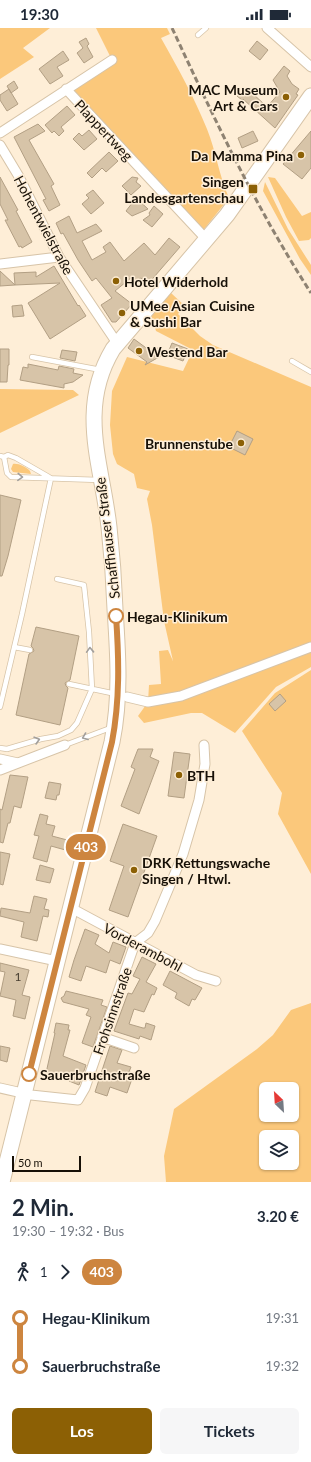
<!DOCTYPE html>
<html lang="de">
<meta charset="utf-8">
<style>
:root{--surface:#fff;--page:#f6f6f7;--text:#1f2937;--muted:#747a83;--accent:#8c6005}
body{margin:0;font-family:Lato,sans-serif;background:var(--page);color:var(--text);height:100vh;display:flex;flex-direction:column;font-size:15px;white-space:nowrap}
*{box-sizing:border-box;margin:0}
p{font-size:13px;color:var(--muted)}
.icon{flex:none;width:22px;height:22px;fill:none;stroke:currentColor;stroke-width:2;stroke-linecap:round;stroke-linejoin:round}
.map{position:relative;height:1154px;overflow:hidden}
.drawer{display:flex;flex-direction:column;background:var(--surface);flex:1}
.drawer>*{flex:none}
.badge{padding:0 8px;border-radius:13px;font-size:14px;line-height:26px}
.needle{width:26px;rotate:335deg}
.controls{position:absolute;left:259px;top:1054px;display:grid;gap:8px}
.controls a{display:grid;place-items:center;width:40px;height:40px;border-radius:6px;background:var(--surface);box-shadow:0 1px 3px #0004;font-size:20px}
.scale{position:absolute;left:12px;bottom:10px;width:69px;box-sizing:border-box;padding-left:4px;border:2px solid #171007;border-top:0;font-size:11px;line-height:14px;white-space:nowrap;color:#171007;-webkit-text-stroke:3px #feeed7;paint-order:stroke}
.map>.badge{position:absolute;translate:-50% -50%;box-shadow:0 0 0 2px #fff}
.legs{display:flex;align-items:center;gap:6px;height:44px;padding:0 12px;font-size:13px}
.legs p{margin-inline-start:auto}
.headline{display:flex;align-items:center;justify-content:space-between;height:68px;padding:0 12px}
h1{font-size:22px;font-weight:700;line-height:30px}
.action{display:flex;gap:8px;margin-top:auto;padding:8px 12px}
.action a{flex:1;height:46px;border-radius:6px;background:var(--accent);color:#fff;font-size:16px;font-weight:700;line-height:46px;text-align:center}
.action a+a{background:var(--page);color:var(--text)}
ul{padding:0 12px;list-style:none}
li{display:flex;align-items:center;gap:14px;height:48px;font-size:15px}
li i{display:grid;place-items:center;width:6px;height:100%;margin:0 5px;background:currentColor}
li i::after{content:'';width:10px;height:10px;margin:-5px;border:3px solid;border-radius:50%;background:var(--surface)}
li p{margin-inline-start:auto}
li:first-child i{background:linear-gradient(#0000 50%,currentColor 0)}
li:last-child i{background:linear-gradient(currentColor 50%,#0000 0)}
.status{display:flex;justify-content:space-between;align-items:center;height:28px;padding:0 20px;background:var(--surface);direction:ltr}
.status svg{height:11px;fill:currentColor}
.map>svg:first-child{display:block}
</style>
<div class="status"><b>19:30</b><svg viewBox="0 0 49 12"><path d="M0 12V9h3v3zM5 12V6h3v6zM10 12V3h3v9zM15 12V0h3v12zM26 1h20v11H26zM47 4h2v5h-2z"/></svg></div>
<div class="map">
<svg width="311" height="1154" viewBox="0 0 311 1154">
<rect width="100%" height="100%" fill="#feeed7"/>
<path fill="#fbc87b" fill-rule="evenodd" d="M0,0H50L23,20L34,29L0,51Z
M96,0H167L170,6L161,10C178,40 194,69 207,101C216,123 219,148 229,170L201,205L66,61L112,32Z
M268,149L275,150L302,188L311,184V210L309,212L299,213L286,189Z
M265,154L288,201L311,237V247L300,231L263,163Z
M171,265L185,278L178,286L200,308L213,317L311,359V639L276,659L235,705L202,685H191L144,695L138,688L148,674L149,657L161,656L159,623L168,622L173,633L164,593L152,497L147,471L150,463L137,460L134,446L117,436L113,426L110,397L112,363L127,329L183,343L193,322L156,303L151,286Z
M0,361L73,362L79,367L0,405Z
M13,436C18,435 26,439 30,443L31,446L13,444L11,441Z
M311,642V846L278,786L282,765L242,703L275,665Z
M311,975V1154H166L164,1128L174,1081L257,1021L273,1007L291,982ZM266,1061H292V1087H266ZM266,1109H292V1135H266Z"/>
<path fill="#d7c4a8" stroke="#b29f84" d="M86,10L89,16L87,18L93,29L84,35L77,25L83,20L79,14Z
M257,13L268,22L260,32L249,23Z
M63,23L69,32L57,39L63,48L50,56L39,41Z
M284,38L290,43L287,48L292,56L299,61L296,66L298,67L275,100L243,71L242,72L237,68L241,62L243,64L245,62L248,65L250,63L267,79L280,64L273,52Z
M14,53L18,60L11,65L7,58Z
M9,61L18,76L7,83L0,72V67Z
M67,78L75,87L61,99L64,103L59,108L54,103L52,105L45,97Z
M38,96L45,103L29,112L54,156L51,158L60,177L49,183L43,172L46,171L14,109Z
M89,102L97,111L84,122L73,111L79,105L82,108Z
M253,103L258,113L242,120L238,110Z
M311,103V140L302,151L283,136Z
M109,124L118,133L106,144L102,140L92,150L87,145Z
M0,149L18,182L16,183L32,214L22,220L21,218L19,219L5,192H8L0,176Z
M132,149L138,150L136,154L141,158L131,167L122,158Z
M93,162L104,175L91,186L82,176L89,170L86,167Z
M136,170L148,181L132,188L126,183Z
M154,178L163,186L152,199L143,192L150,187L149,185Z
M69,188L77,205L96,196L102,203L82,213L92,232L106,224L103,219L110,214L124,233L144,215L155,227L169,210L180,219L148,256L141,250L134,254L132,249L115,263L132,276L116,294H112L101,277L112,270L96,250L92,253L78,232L63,205L61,206L56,195Z
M54,238L78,278L79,277L86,288L50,311L28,275L60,255L15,257L14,245L36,244V249Z
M0,243L15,257L0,258Z
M22,277L24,288L13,289L12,278Z
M134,311L153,325L157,320L166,325L145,337L147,334L128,320Z
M172,315L188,321L183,333L167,327Z
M0,321H9V337H8L7,354H0Z
M62,322L77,324L75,333L60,330Z
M28,336L58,342L59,338L74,341L73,345L83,347L73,354L64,356V360L20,352L23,339L28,340Z
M237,403L253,411L245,427L229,419Z
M0,467L21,472L8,528L2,548H0Z
M36,599L79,608L70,652L65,655L66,658L68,660L60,697L16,687L29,626L34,623L33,620L31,618Z
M280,666L286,673L275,683L269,676Z
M138,721H153L150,729L159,733L139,786L121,778L135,741L131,739Z
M174,724L190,726L184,770L168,768Z
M10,747L28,749L21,780L14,778L10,795H8L3,815L0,814V781L2,782Z
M49,754L61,756L59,767H57L56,772L45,770Z
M40,786L48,788L46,796L55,798L52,808L71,813L69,823L51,818L47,834L33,830L39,808L34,807Z
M123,796L157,808L128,889L109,882L124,838L110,833Z
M0,824L10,826L3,857L0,856Z
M40,837L54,841L50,855L36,852Z
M34,868L47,871L44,881L49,882L48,889L43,888L37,913L21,909L24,894L0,888L1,880L30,885Z
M85,901L99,907L95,916L109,925L113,914L126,919L120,936L110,932L106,945L86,938L81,953L69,949L74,932Z
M142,929L156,936L146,954L157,960L154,967L152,966L144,984L134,981L129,996L143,1000H145L146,995L155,998L151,1012L140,1008L139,1011L114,1003L128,965L132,966L140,951L133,948Z
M0,935L29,942L22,967L30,969L25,991L13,988L16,972L0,968L5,944L0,943Z
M170,943L202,960L195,972L192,971L189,978L175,970L177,965L163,957Z
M66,963L103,972L101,977L107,979L93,1019L82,1015L91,989L86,987L89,981L63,974L61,970L64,968Z
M56,995L69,997L68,1002H70L63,1028L86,1037L79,1057L69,1053V1051L64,1050V1048L46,1045L55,1005H54Z
M0,1018L10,1020L7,1034L0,1032Z
M110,1018L122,1022L117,1035L131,1039L129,1044L134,1045L127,1065L110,1059L107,1068L95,1064Z"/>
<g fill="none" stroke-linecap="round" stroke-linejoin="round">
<g stroke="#d7c4a8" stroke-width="6">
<path id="lane" d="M198,7L206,0
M32,329L101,342
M292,333L311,344
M0,428L4,429L8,427L16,430L49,449
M4,429L7,445L11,449L99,452
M14,619L30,622
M69,656L116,666
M0,679L22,586L51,450
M65,717L113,699
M0,720L7,721L41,711L58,708L71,702L77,695L92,661L89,604L84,557L57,551"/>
</g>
<g stroke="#d7c4a8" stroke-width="11">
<path id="street" d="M267,0L311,39
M66,61L207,212
M0,105L112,32
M0,117L18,147L59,229L117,315
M0,236L59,229
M127,669L148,674L181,668L311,619
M0,731L18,735
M0,742L65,717
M71,880L196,947L216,953
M135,915L148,905L155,893L183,826L199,772L205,736L204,717
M0,921L57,933
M102,1009L134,1020
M0,1060L31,1067L78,1072L85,1060L135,915"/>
</g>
<g stroke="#d7c4a8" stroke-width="17">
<path id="primary" d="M2,1154L112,714C121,669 118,626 115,581C114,553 112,526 109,499C102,436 77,381 113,321L227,187L311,68"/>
</g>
<use href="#lane" stroke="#fff" stroke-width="4.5"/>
<use href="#street" stroke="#fff" stroke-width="9"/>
<use href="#primary" stroke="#fff" stroke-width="15"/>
<path stroke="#8e8272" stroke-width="3" stroke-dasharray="6 3" stroke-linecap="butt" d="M172,0C215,92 256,180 311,265"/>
</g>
<defs><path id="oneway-chevron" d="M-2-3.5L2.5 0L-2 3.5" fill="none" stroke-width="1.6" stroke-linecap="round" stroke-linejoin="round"/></defs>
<g stroke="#a29f9c">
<use href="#oneway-chevron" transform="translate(20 449) rotate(3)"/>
<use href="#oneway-chevron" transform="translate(90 622) rotate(-92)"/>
<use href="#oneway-chevron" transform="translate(85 709) rotate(159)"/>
<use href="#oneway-chevron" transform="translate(37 712) rotate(-16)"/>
</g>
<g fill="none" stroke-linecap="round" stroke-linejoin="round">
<g stroke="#fff" stroke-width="9">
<path id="line-1" d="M29,1046L112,714C120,672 119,631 116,588"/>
</g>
<use href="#line-1" stroke="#cd853f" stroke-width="6"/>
</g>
<g fill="#8c6005" stroke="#feeed7" stroke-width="1.5">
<circle cx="286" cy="69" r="4"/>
<circle cx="301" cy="127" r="4"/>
<rect x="248" y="156" width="10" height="10" rx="2"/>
<circle cx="116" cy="253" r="4"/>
<circle cx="122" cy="285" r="4"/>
<circle cx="139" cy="323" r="4"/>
<circle cx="241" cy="415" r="4"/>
<circle cx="179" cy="747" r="4"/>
<circle cx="134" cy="842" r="4"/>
</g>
<g fill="#fff" stroke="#cd853f" stroke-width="2">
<circle cx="116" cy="588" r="7"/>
<circle cx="29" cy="1046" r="7"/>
</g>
<g text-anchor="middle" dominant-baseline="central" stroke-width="3" stroke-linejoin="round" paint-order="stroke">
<g font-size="12" fill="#473d2f">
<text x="18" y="948">1</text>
</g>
<g font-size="14" font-weight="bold" fill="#171007" stroke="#feeed7" text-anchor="start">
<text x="278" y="61" text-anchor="end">MAC Museum<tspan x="278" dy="16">Art &amp; Cars</tspan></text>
<text x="293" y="127" text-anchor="end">Da Mamma Pina</text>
<text x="244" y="153" text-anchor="end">Singen<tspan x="244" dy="16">Landesgartenschau</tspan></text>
<text x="124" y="253">Hotel Widerhold</text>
<text x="130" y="277">UMee Asian Cuisine<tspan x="130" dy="16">&amp; Sushi Bar</tspan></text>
<text x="147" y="323">Westend Bar</text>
<text x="233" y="415" text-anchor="end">Brunnenstube</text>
<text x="187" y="747">BTH</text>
<text x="142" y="834">DRK Rettungswache<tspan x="142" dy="16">Singen / Htwl.</tspan></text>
</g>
<g font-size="14" fill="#171007" stroke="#feeed7">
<text transform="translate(104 102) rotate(47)">Plappertweg</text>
<text transform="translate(44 197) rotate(62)">Hohentwielstraße</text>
<text transform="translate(107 510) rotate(-97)">Schaffhauser Straße</text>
<text transform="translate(143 919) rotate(28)">Vorderambohl</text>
<text transform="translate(112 983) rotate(-71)">Frohsinnstraße</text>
</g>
<g font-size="14" font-weight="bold" fill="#171007" stroke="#feeed7" text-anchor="start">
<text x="127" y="588">Hegau-Klinikum</text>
<text x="40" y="1046">Sauerbruchstraße</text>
</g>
</g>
</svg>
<div class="controls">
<a><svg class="needle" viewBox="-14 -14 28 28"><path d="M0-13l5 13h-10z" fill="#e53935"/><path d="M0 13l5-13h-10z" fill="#747a83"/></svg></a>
<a><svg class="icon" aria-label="layers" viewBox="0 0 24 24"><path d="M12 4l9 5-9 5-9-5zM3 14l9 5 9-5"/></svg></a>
</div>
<div class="scale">50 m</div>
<b class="badge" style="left:86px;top:819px;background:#cd853f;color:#fff">403</b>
</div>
<section class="drawer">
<div class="headline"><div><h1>2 Min.</h1><p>19:30 – 19:32 · Bus</p></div><b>3.20 €</b></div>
<div class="legs"><svg class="icon" aria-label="walk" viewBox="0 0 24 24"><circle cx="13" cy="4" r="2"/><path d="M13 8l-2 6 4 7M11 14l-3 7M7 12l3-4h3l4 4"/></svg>1<svg class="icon" aria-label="forward" viewBox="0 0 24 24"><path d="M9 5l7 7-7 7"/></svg><b class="badge" style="background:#cd853f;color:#fff">403</b></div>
<ul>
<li><i style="color:#cd853f"></i><b>Hegau-Klinikum</b><p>19:31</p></li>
<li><i style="color:#cd853f"></i><b>Sauerbruchstraße</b><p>19:32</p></li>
</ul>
<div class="action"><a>Los</a><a>Tickets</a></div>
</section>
